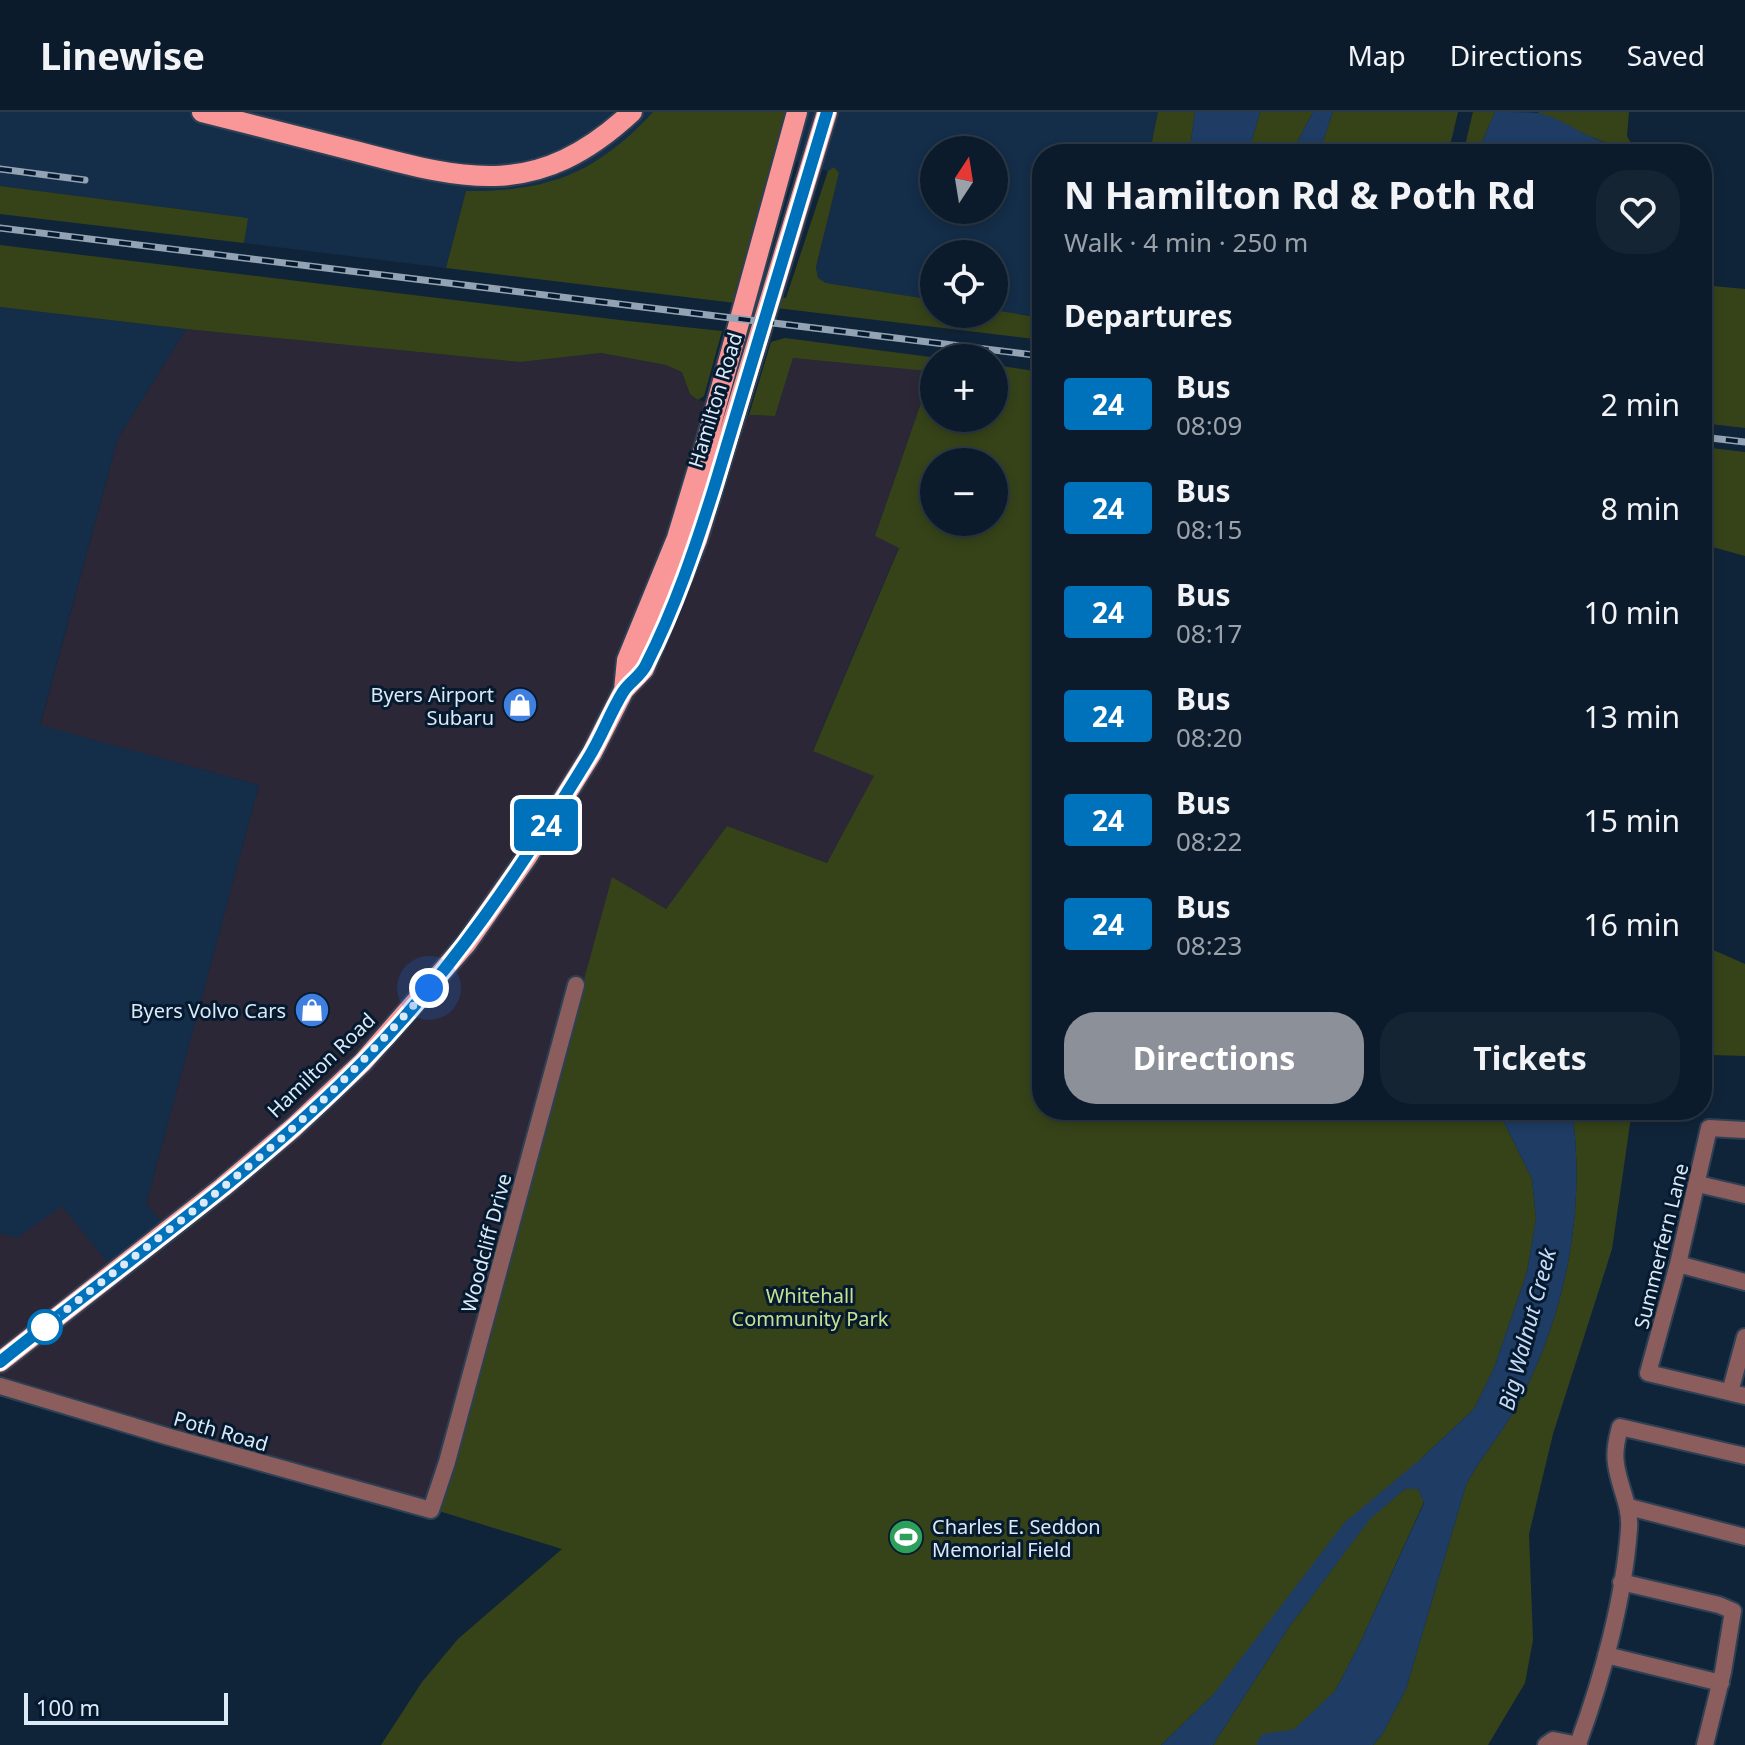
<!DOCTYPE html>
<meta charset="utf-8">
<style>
:root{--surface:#0c1b2b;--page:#152433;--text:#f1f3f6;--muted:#9aa1a9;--line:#2c3947;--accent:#8c9099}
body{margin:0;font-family:"Noto Sans",sans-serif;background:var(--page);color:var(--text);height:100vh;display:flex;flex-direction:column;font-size:30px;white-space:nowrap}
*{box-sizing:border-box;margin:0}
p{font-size:26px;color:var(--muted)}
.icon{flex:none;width:44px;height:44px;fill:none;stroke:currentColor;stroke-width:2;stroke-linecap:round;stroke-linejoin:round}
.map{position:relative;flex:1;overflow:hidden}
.details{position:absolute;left:1032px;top:32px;width:680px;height:976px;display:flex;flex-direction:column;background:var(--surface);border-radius:32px;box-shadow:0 4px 12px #0003,0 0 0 2px var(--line)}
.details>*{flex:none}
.badge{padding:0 16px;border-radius:6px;font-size:28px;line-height:52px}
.needle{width:52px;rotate:12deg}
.tools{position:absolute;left:920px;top:24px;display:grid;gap:16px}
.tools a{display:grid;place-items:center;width:88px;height:88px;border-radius:50%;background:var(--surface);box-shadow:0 4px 12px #0003,0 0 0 2px var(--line);font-size:40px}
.scale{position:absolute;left:24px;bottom:20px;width:204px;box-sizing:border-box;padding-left:8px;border:4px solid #dce9f7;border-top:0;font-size:22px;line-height:28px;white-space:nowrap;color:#dce9f7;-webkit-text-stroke:6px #061a2f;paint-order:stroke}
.you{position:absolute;width:40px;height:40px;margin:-20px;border:6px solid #fff;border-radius:50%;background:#1a73e8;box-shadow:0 0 0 12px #1a73e833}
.map>.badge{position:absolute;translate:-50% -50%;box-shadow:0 0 0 4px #fff}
h2{padding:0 32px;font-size:30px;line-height:72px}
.round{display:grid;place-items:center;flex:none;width:84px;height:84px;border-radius:32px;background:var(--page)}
.overview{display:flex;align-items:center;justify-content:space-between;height:136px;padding:0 32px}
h1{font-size:38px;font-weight:700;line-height:60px}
.button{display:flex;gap:16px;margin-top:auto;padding:16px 32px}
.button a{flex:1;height:92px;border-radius:32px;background:var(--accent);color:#fff;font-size:32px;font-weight:700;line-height:92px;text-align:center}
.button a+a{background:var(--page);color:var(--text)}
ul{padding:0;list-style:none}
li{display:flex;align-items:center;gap:24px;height:104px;padding:0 32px}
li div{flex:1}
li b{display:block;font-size:30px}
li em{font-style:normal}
li .badge{min-width:88px;font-weight:700;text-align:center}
header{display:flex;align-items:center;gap:48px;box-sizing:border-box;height:112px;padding:0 40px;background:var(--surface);border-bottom:2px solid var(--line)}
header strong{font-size:38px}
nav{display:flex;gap:44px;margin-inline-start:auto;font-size:28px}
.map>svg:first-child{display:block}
</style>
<header>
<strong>Linewise</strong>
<nav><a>Map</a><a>Directions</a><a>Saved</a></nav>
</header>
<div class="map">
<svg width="1745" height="1633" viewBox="0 0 1745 1633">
<rect width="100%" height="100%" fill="#102439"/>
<path fill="#2b2737" d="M186,217L520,250L601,241L666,253L683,260L690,281L698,288L749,303L775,304L793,246L927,259L922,288L875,424L899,435L813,638L875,664L827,751L727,714L666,797L612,766L439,1399L0,1270V1121L17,1125L62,1093L165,1115L146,1092L259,673L40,614L118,326Z"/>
<path fill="#142d48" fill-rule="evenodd" d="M0,0H653L632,23L607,43L574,61L536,75L502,79H466L446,156L244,131L247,106L0,74Z
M786,0H1158L1152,29L1161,42H1042V206L994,198V142H934V188L826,171L818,166L816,155L839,61L834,55L828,59L777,44ZM934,38H994V98H934Z
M0,195L186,217L118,326L40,613L259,673L146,1092L166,1115L115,1160L62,1094L17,1126L0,1121Z"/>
<path fill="#364319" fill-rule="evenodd" d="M653,0H786L777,44L735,180L786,186L828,59L834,55L839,61L816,155L818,166L826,171L934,188V202H994V198L1042,206V228L446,156L466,79C548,80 597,61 653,0Z
M1158,0H1195L1189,42H1161L1152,29Z
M1260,0H1313L1291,42H1248Z
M1333,0H1458L1448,42H1314L1323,29Z
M1473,0H1495L1477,42H1463Z
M1537,0H1629L1627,24L1637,42H1607L1609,31C1587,26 1560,9 1537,0Z
M0,74L248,106L244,131L0,102Z
M0,133L628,209L722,219L704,284L698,288L690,282L682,260L666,253L601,241L520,250L186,217L0,195Z
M1702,173L1745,177V316L1702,311Z
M785,226L938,246H934V306H994V253L1042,260V998H1498L1532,1067L1536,1107L1527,1160L1494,1256L1474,1297L1423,1345L1213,1583L1161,1633H381L422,1570L458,1527L562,1437L439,1399L612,765L666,797L727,714L827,751L874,664L813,639L899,436L875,424L922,288L927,259L793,246L775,304L749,303L771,230ZM934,350H994V410H934Z
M1702,335L1745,340V444L1702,432Z
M1702,833L1745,852V944L1712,943L1702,948Z
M1572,998H1632L1612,1137L1553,1322L1529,1422L1533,1528L1525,1571L1488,1633H1373L1382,1623L1406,1577L1466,1373C1479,1348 1498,1326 1513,1301C1564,1211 1587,1101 1572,998Z
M1405,1377H1418L1424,1390L1360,1531L1307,1633H1213L1289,1515L1370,1406Z"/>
<path fill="#1e3c64" d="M1195,0H1260L1248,42H1189Z
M1313,0H1333L1323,29L1314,42H1291Z
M1495,0C1509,0 1526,0 1539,1C1564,7 1585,26 1609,31L1607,42H1477Z
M1498,998H1572C1587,1101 1564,1211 1513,1301C1498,1326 1479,1348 1466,1373L1406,1577L1382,1623L1373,1633H1307L1360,1531L1424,1391L1418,1377H1405L1370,1407L1289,1515L1213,1633H1161L1213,1583L1344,1411L1423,1345L1474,1297L1494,1256L1527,1160L1536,1107L1532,1067Z"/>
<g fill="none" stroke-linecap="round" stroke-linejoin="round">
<path stroke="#1e3c64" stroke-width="24" d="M1269,1633L1299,1629L1343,1588"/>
<g stroke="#2d4054" stroke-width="20">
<path id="minor" d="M1745,1018L1709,1016L1678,1152L1648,1261L1745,1284
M1698,1072L1745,1083
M1678,1152L1745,1170
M0,1274L166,1324L431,1398L447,1350L576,873
M1730,1280L1745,1225
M1629,1395L1745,1425
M1621,1470L1719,1493L1733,1499L1723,1560L1705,1633
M1606,1543L1721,1571
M1578,1632C1602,1567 1624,1487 1629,1417C1631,1394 1619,1375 1616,1352C1614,1339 1617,1327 1620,1315L1745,1344
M1546,1633L1553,1628L1579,1633"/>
</g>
<g stroke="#2d4054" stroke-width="24">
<path id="major" d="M202,0C253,13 304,26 355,39C468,69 537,88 632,0
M624,578L644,557L697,428L827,0
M0,1250L223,1075L293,1016L363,950L466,832L527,745L592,641L624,578L627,548L677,426L707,327L797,0"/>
</g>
<use href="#minor" stroke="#8c5d5d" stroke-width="16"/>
<use href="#major" stroke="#f89698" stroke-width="20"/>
<g stroke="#93a3b3" stroke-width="7">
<path id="rail" d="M0,57L85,68
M0,116L1042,244
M1702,325L1745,330"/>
</g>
<use href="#rail" stroke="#061a2f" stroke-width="4" stroke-dasharray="12" stroke-linecap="butt"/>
</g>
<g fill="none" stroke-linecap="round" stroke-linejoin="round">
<g stroke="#fff" stroke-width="18">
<path id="line" d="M0,1250C122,1152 253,1062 363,950C454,857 522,755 589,645C602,624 610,601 623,580C629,570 641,564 646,553C675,496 696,434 715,373L827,0"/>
</g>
<use href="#line" stroke="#0072bc" stroke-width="12"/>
<path stroke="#dce9f7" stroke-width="8" stroke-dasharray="0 14.4" d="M45,1215C127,1148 214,1087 293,1016C342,972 386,925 429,876"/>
</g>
<defs>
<g id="shop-disc" transform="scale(1.8)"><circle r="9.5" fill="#3f7fe0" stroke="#061a2f"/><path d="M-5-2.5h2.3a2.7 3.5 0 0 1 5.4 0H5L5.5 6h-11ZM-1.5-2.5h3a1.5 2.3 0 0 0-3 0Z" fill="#fff"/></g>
<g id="stadium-disc" transform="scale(1.8)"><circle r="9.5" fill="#2e9e5b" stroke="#061a2f"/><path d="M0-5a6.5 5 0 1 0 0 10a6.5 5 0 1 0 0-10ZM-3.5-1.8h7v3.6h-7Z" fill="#fff"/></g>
</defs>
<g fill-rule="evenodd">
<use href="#shop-disc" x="520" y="593"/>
<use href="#shop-disc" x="312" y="898"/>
<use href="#stadium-disc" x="906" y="1425"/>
</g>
<circle fill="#fff" stroke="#0072bc" stroke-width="4" cx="45" cy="1215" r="16"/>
<g text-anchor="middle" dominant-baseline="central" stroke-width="6" stroke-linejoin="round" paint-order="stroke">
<g font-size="20" fill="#dce9f7" stroke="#061a2f">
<text transform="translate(715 288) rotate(-73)">Hamilton Road</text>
<text transform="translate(321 953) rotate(-44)">Hamilton Road</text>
<text transform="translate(486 1131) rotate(-75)">Woodcliff Drive</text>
<text transform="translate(1661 1134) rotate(-76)">Summerfern Lane</text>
<text transform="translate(221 1319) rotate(16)">Poth Road</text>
</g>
<g font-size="20" fill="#dce9f7" stroke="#061a2f" text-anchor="end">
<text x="494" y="582">Byers Airport<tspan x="494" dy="23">Subaru</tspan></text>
<text x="286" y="898">Byers Volvo Cars</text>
<text x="932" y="1414" text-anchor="start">Charles E. Seddon<tspan x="932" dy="23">Memorial Field</tspan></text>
</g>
<g font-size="20" fill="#c6e191" stroke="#061a2f">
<text x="810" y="1183">Whitehall<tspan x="810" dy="23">Community Park</tspan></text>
</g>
<g font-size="22" font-style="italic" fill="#c6daf6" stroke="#061a2f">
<text transform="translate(1526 1217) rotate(-75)">Big Walnut Creek</text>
</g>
</g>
</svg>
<div class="tools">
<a><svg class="needle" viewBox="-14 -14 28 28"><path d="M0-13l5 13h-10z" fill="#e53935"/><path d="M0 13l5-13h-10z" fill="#9aa1a9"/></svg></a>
<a><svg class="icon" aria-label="locate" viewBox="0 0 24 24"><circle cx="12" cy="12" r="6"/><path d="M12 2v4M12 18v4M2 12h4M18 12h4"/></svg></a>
<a>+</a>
<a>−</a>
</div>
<div class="scale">100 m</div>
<div class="you" style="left:429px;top:876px"></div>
<b class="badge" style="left:546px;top:713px;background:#0072bc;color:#fff">24</b>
<section class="details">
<div class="overview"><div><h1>N Hamilton Rd &amp; Poth Rd</h1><p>Walk · 4 min · 250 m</p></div><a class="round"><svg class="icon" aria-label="heart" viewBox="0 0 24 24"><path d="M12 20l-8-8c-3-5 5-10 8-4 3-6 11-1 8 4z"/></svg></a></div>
<h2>Departures</h2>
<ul>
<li><span class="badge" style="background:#0072bc;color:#fff">24</span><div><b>Bus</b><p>08:09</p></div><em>2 min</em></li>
<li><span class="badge" style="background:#0072bc;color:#fff">24</span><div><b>Bus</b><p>08:15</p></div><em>8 min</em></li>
<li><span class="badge" style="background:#0072bc;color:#fff">24</span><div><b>Bus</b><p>08:17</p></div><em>10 min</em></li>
<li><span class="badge" style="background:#0072bc;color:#fff">24</span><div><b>Bus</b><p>08:20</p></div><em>13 min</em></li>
<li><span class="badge" style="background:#0072bc;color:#fff">24</span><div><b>Bus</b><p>08:22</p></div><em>15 min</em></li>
<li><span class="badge" style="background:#0072bc;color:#fff">24</span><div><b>Bus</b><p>08:23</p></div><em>16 min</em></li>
</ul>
<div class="button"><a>Directions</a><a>Tickets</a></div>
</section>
</div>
